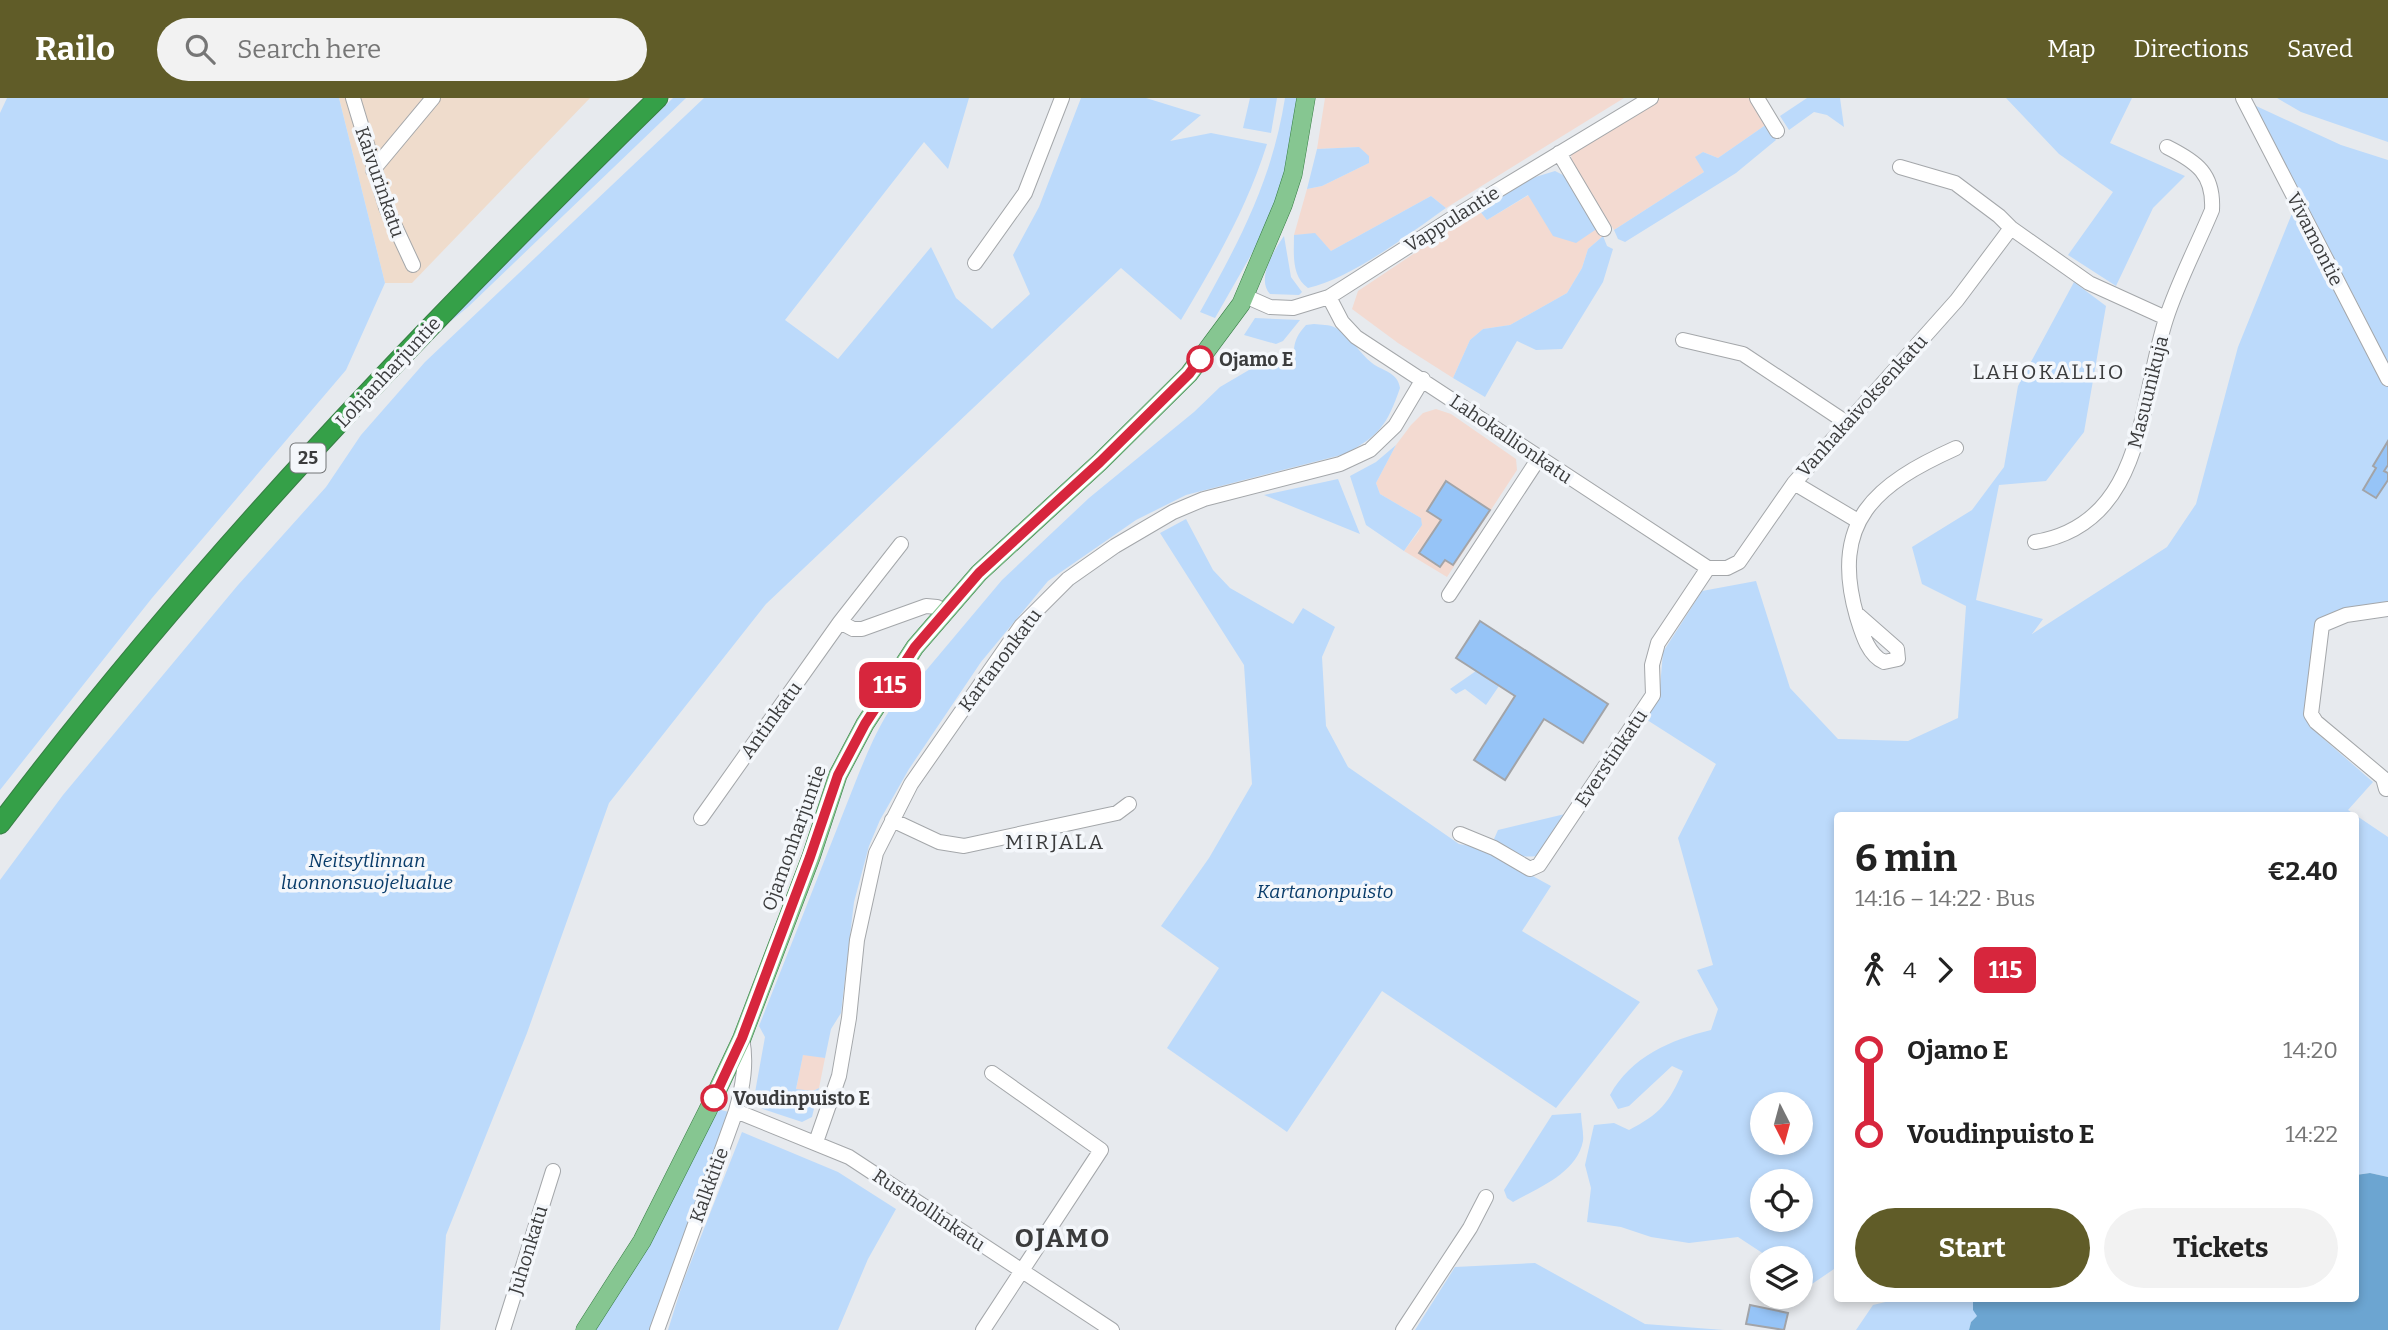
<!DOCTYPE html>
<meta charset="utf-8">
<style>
:root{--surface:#fff;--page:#f2f2f2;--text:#222;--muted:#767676;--accent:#605c28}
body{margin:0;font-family:Bitter,serif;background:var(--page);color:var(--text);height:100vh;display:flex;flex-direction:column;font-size:26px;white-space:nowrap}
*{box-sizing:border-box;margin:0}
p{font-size:23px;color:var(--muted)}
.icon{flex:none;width:38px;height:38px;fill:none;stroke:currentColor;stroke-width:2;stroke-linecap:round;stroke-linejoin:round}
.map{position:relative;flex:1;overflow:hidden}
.drawer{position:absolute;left:1834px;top:714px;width:525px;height:490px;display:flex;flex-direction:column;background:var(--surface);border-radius:7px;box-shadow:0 4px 10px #0003}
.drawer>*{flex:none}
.badge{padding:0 14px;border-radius:10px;font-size:24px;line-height:46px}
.needle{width:46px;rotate:174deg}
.fabs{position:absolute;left:1750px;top:994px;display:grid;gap:14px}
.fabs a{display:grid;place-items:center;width:63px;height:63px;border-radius:50%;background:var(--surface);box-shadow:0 4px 10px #0003;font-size:35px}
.map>.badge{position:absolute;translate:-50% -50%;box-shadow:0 0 0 4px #fff}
.legs{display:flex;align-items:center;gap:10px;height:77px;padding:0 21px;font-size:23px}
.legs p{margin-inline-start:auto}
.head{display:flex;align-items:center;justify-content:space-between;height:119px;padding:0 21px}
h1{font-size:38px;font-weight:700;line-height:52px}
.cta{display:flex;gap:14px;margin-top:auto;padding:14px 21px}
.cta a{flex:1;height:80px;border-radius:42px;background:var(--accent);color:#fff;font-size:28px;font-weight:700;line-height:80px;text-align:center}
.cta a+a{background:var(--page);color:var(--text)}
ul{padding:0 21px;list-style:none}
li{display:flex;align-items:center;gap:24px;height:84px;font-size:26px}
li i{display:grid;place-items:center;width:10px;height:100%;margin:0 9px;background:currentColor}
li i::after{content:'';width:18px;height:18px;margin:-9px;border:5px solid;border-radius:50%;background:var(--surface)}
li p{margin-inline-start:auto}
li:first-child i{background:linear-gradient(#0000 50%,currentColor 0)}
li:last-child i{background:linear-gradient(currentColor 50%,#0000 0)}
header{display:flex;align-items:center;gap:42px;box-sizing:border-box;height:98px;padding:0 35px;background:var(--accent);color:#fff}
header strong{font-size:33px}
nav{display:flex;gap:38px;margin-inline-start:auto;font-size:24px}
.search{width:490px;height:63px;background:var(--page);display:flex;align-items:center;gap:18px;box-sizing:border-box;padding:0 24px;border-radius:38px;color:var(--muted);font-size:26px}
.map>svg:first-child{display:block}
</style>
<header>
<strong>Railo</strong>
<div class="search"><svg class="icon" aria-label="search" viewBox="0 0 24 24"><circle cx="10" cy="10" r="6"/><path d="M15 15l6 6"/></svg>Search here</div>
<nav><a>Map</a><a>Directions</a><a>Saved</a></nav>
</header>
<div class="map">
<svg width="2388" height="1232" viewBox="0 0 2388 1232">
<rect width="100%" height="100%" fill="#e7eaee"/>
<path fill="#f3dad1" d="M1325,0H1624L1446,110L1431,98L1331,153L1315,136L1294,137L1307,91L1322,88L1369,65L1359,49L1317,51Z
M1660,0H1751L1767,26L1718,60L1703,54L1696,59L1704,74L1614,132L1572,64L1571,56Z
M1529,97L1598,130L1603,138L1588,151L1582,170L1567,195L1510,227L1483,231L1470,242L1453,280L1398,245L1352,211L1358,193L1479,112L1487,122Z
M1436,311L1451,316L1516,361L1517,372L1447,479L1404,453L1419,433L1421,420L1380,396L1376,385L1396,347L1411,327L1423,315Z
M803,956L825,960L819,990L813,993L796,992Z"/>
<path fill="#efdccc" d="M339,0H590L412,185H385Z"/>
<path fill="#bcdafb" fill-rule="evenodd" d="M7,0H339L385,185L346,272L152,500L0,692V15Z
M673,0H686L468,209L451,223L446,222Z
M704,0H969L948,71L924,44L785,222L838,261L931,149L956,200L992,231L1030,196L1013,157L1039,109L1081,0H1146L1201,17L1170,43L1211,35L1267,46C1247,110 1215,165 1181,222L1121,170L766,506L609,705L527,935L446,1137L440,1232H0V782L63,697L238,487L326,389L361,337L425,264Z
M1250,0H1277L1271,35L1243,30Z
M1285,0H1300L1287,75L1267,129L1215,220L1200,214C1240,142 1272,82 1285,0Z
M1807,0H1840L1844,29L1827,17L1814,14L1789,32L1780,18Z
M2006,0H2132L2110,45L2185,78L2153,110L2116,188L2068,157L2113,94L2059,56Z
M2277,0H2388V44L2301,14Z
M2254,7L2341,47L2388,62V503L2322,519L2314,529L2305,618L2310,629L2373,684L2348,712L2388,739V1079L2370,1075L2356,1077V718H1838L1837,1169L1812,1186H1801V1160H1770L1738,1139L1689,1145L1651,1139L1621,1129L1587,1124L1591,1090L1585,1067L1594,1027L1614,1025L1629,1032C1660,1016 1669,1005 1683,973L1672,968L1629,1008L1618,1011L1610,997C1631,959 1670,942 1711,932L1718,911L1697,872L1713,867L1678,740L1716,666L1644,620L1659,601L1663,554L1702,493L1756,483L1790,590L1838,641L1908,643L1958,620L1966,508L1922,486L1912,449L1972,412L2004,369L2018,288L2074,184L2106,208L2084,334L2046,383L1999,387L1976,502L2043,521L2032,536L2167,449L2196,406L2238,249L2293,113L2369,259L2368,225ZM1762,1006H1801V1045H1762ZM1762,1083H1801V1122H1762Z
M1767,26L1776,42L1736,75L1625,144L1618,141L1614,132L1704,74L1695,59L1703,54L1718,60Z
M1359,49L1369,58V65L1322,88L1307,91L1317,51Z
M1555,73L1565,78L1598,130L1576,145L1553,138L1528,97L1487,122L1479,112L1529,81Z
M1431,98L1446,110C1409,136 1352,180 1308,190C1291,178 1294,155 1294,137L1315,135L1331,153Z
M1284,138L1291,179L1302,194L1299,197L1270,196C1256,181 1274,152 1284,138Z
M1603,138L1607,148L1613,151L1603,184L1562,251L1536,252L1517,243L1485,299L1453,280L1470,242L1483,231L1510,227L1567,195L1582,170L1588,151Z
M1255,220L1300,222L1283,243L1276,246L1244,237Z
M1314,226C1321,227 1329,226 1336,230C1350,237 1359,255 1372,265C1382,273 1398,274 1400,290C1387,327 1380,337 1345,356L1186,397L1136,422L1048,483L981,564L909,671L880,722L869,748L854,804L841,915L831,931L825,960L803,957L796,991L813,993L819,990L812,1019L802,1024L757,1009L754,1000L765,939L759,928L859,675C873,642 888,603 918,582L1002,482L1089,400L1194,314L1220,289L1266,262L1276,261L1285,266L1295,262C1292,247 1296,238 1306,227Z
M1396,347L1376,385L1380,396L1421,420L1422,427L1404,453L1366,427L1350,378L1376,364Z
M1338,381L1360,436L1264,397Z
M1186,421L1213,472L1230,490L1293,526L1303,510L1335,529L1322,559L1326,628L1348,669L1459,746L1481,750L1551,788L1522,833L1640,904L1556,1010L1382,893L1287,1034L1167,950L1219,870L1161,828L1209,760L1252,686L1244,567L1160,435Z
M1476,573L1499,588L1486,607L1465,591L1456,596L1450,591Z
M1565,716L1540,757C1524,762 1503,755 1494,741L1498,732Z
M717,1011L729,1014L653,1232H594Z
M1581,1015C1581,1024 1584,1035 1583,1043C1577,1075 1538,1090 1513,1104L1507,1100L1504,1092L1552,1017Z
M742,1034L838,1074L896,1111L868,1161L838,1232H668L683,1184Z
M1535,1165L1645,1226L1724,1232H1415L1455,1169Z
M1898,1201H1973L1977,1218L1971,1224L1969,1232H1856L1873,1207Z"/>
<path fill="#6ca5d1" d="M2370,1075L2388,1079V1232H1969L1971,1224L1977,1218L1973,1212V1201L2356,1200V1077Z"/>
<path fill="#96c4f7" stroke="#a2a4a8" stroke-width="2" d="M2388,343V367L2384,373L2388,375V382L2376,400L2363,392L2376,370L2373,368Z
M1446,383L1490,412L1453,467L1445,462L1440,469L1419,455L1441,422L1427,413Z
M1480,523L1608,606L1583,645L1544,621L1505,682L1474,662L1515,598L1456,560Z
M1750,1207L1788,1215L1784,1232L1746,1226Z"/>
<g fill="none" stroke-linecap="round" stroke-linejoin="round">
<g stroke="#a4a7aa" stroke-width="16">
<path id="minor" d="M353,0L386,109L413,167
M1757,0L1777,33
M2243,0L2388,281
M1559,55L1604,131
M1900,69L1955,85L1999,118L2011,130L2089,185L2166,220
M373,72L433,0
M975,165L1025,95L1062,0
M1245,198L1270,209L1293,210L1329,199L1462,114L1651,0
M1329,199L1342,224L1356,239L1708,470H1727L1739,464L1794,385L1957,202L2011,130
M1683,242L1743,256L1847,325
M1794,385L1858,423
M2035,444C2145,426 2139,304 2166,221C2178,184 2197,148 2212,112C2214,76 2197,64 2167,49
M1449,497L1539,360
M1856,515L1897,551L1898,561L1884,564C1868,557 1862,535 1857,519C1829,423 1876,386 1956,350
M840,524L853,531H862L926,508L937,509L945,513
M2386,691L2383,680L2316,624L2311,616L2322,527L2346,517L2388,511
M701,720L840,524L901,446
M892,722L939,744L964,748L1117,715L1129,706
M1460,736L1494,750L1530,771L1539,767L1653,597L1652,567L1658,545L1708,470
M736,1013L849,1059L1112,1232
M816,1044L839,978L849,920L857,842L876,755L911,686L1021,528L1068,481L1115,448L1173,414L1204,401L1340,366L1370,352L1395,328L1423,281
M503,1232L553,1073
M657,1232L736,1013C743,988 747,965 742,940
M983,1232L1101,1052L992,975
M1403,1232L1470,1130L1486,1099"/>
</g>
<g stroke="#377d44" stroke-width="19">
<path id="major" d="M585,1232L642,1143L708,1012L742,940L811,759L838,677L865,626L915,549L979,475L1100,364L1189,276L1241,206L1283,107L1293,76L1306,0"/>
</g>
<g stroke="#377d44" stroke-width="21">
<path id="highway" d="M0,726C197,465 425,228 658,0"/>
</g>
<use href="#minor" stroke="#fff" stroke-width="14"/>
<use href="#major" stroke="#86c691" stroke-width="18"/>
<use href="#highway" stroke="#35a048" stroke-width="19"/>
</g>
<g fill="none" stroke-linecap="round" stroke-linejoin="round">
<g stroke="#fff" stroke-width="16">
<path id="line-1" d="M714,1000L742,940L810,759L838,677L865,626L915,549L979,475L1100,364L1189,276L1200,261"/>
</g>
<use href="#line-1" stroke="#d7263d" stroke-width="10"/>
</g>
<g fill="#fff" stroke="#d7263d" stroke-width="3.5">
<circle cx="1200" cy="261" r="12"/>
<circle cx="714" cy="1000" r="12"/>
</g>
<g text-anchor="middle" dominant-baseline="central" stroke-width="7" stroke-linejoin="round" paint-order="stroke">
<rect fill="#f4f7fb" stroke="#727476" stroke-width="2" x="290.5" y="345.5" width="35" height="29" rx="5"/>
<g font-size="18" font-weight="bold" fill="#3b3c3d">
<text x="308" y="360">25</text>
</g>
<g font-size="19" fill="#3b3c3d" stroke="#f4f7fb">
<text transform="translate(380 84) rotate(71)">Kaivurinkatu</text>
<text transform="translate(1452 121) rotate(-32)">Vappulantie</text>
<text transform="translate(2315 141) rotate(63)">Vivamontie</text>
<text transform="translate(388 274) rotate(-47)">Lohjanharjuntie</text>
<text transform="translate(2148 294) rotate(-76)">Masuunikuja</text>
<text transform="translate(1862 308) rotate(-48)">Vanhakaivoksenkatu</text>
<text transform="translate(1511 341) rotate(34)">Lahokallionkatu</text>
<text transform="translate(1000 562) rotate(-53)">Kartanonkatu</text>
<text transform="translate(771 622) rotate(-54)">Antinkatu</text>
<text transform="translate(1611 660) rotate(-56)">Everstinkatu</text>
<text transform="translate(794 740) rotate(-70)">Ojamonharjuntie</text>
<text transform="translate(709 1087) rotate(-70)">Kalkkitie</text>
<text transform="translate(929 1112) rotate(34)">Rusthollinkatu</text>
<text transform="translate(528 1152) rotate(-73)">Juhonkatu</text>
</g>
<g font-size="19" font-weight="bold" fill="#3b3c3d" stroke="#f4f7fb" text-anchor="start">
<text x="1219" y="261">Ojamo E</text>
<text x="733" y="1000">Voudinpuisto E</text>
</g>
<g font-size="19" font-style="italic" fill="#093c6a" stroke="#f4f7fb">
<text x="367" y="762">Neitsytlinnan<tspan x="367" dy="22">luonnonsuojelualue</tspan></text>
<text x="1325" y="793">Kartanonpuisto</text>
</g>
<g font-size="21" letter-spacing="2" fill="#3b3c3d" stroke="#f4f7fb">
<text x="2049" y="274">LAHOKALLIO</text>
<text x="1055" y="744">MIRJALA</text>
</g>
<g font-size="26" font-weight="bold" letter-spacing="2" fill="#3b3c3d" stroke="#f4f7fb">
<text x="1063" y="1140">OJAMO</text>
</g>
</g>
</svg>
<div class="fabs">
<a><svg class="needle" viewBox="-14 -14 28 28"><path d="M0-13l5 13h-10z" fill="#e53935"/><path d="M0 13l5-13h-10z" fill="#767676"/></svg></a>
<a><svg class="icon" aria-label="locate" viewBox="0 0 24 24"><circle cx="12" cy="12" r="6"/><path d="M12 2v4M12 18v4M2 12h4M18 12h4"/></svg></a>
<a><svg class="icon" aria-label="layers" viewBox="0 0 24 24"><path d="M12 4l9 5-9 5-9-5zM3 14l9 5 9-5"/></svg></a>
</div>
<b class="badge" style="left:890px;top:587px;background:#d7263d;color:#fff">115</b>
<section class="drawer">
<div class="head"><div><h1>6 min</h1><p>14:16 – 14:22 · Bus</p></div><b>€2.40</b></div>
<div class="legs"><svg class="icon" aria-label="walk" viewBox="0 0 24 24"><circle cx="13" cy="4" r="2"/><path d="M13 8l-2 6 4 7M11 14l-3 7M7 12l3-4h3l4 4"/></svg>4<svg class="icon" aria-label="forward" viewBox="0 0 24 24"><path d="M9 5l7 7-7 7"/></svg><b class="badge" style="background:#d7263d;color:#fff">115</b></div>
<ul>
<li><i style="color:#d7263d"></i><b>Ojamo E</b><p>14:20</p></li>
<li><i style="color:#d7263d"></i><b>Voudinpuisto E</b><p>14:22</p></li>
</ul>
<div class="cta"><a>Start</a><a>Tickets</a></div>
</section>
</div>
